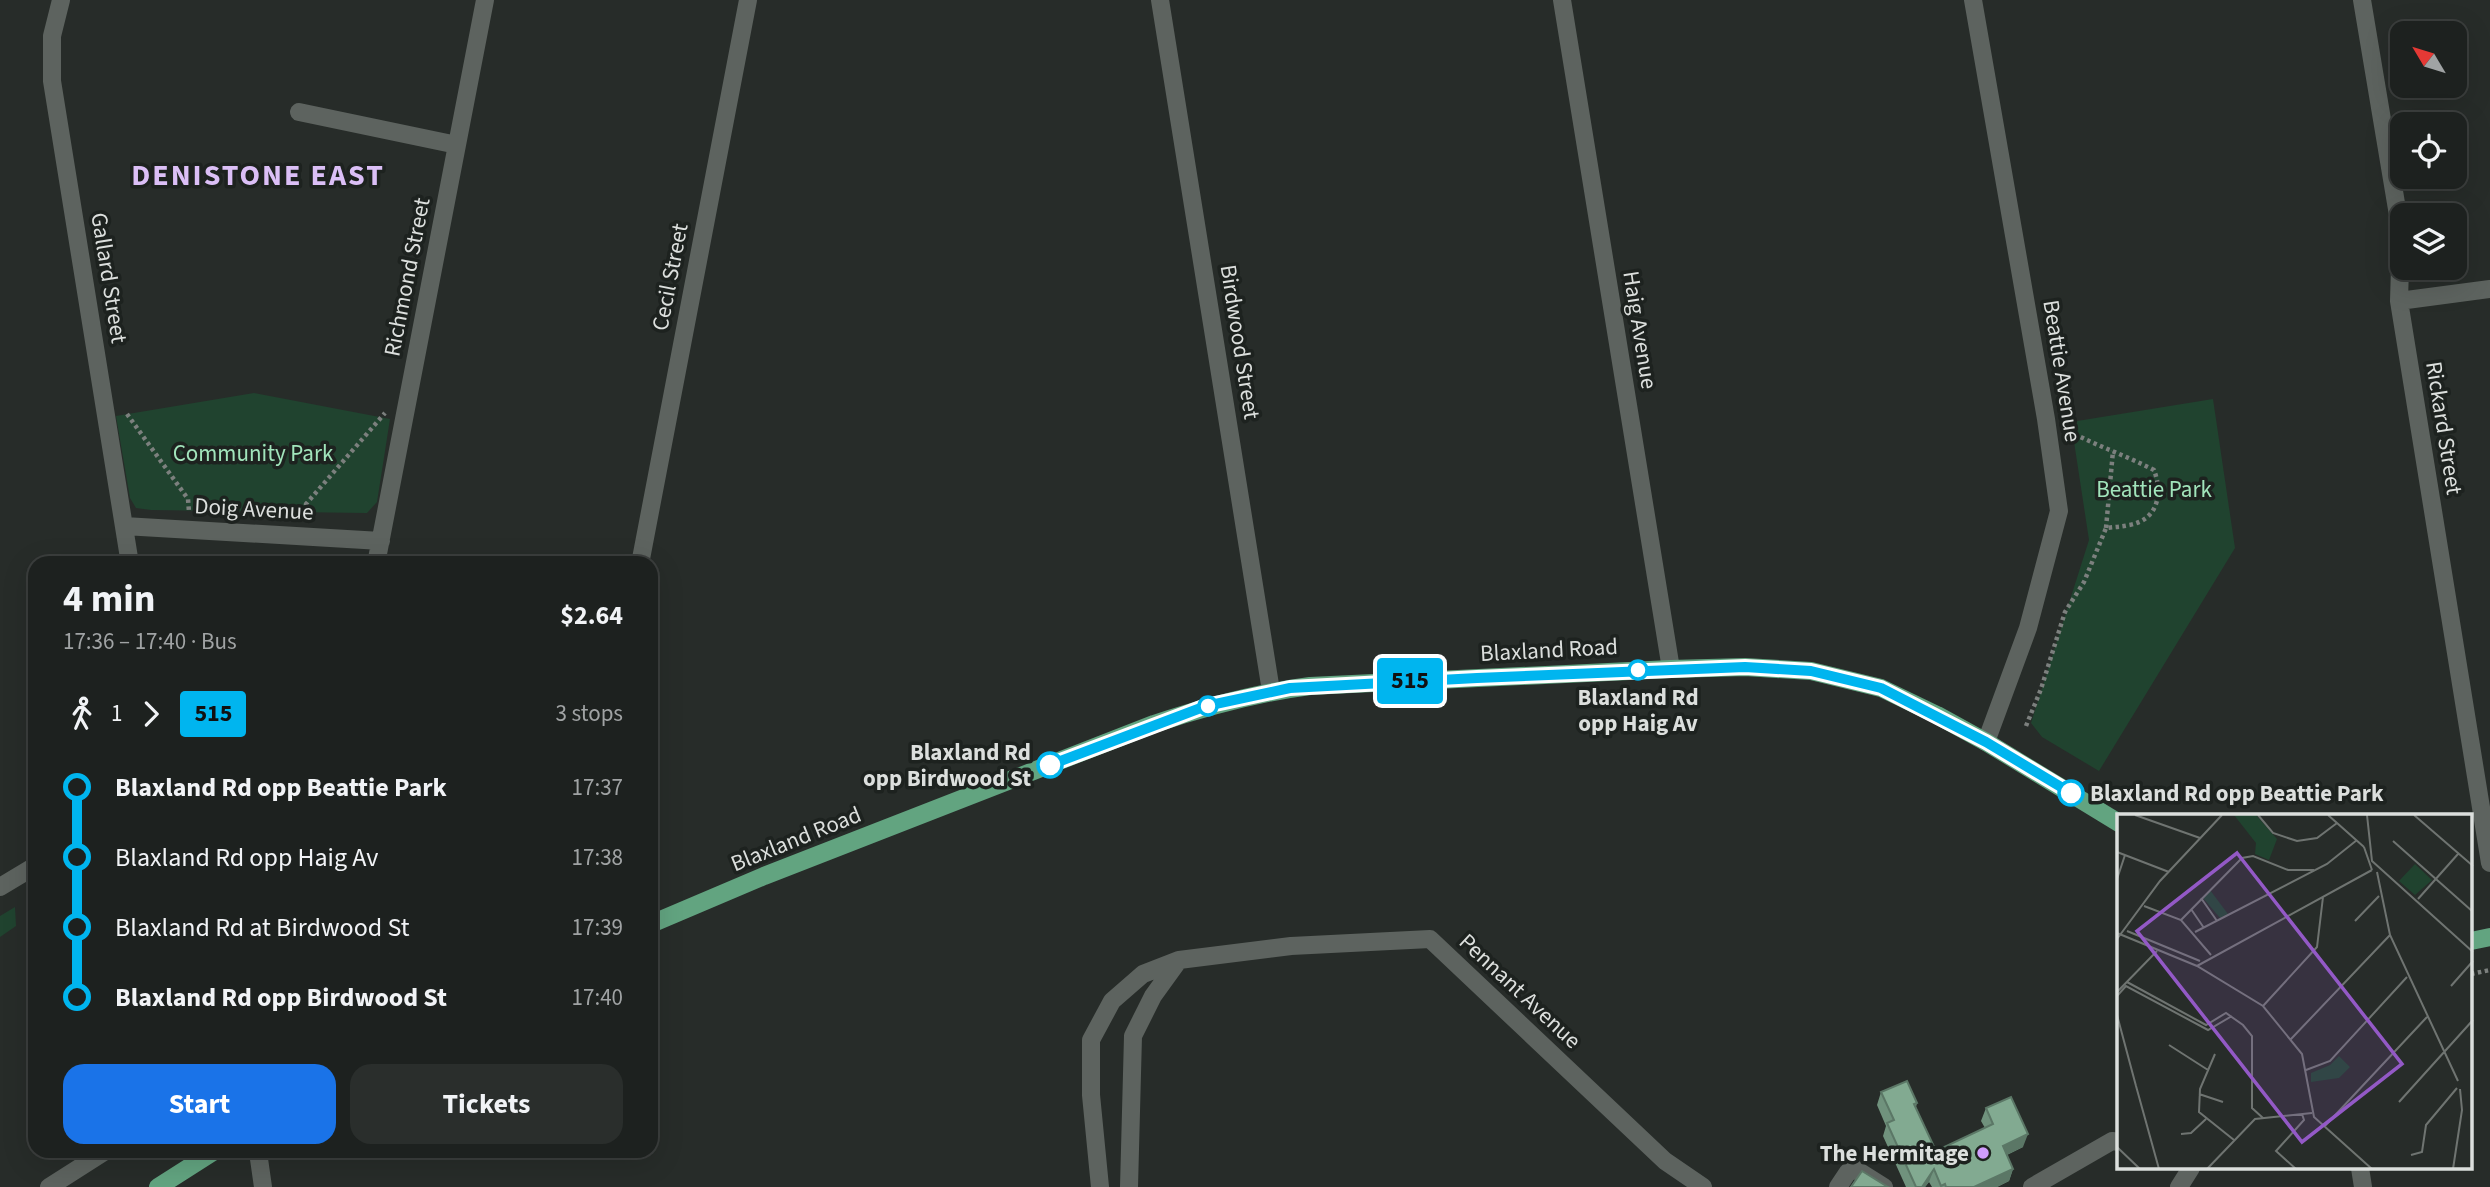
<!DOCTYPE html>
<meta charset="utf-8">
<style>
:root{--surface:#1d211f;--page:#2a2e2c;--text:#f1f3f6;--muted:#a0a3a4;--line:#3b3e3d;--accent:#1a73e8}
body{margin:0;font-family:"Source Sans 3",sans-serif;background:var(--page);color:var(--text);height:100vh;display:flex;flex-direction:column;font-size:26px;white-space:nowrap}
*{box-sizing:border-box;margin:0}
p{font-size:23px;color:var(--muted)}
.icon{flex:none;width:38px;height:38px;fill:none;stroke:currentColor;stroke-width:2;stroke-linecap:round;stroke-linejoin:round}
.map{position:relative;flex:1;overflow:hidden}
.sheet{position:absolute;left:28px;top:556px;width:630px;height:602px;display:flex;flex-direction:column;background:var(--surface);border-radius:21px;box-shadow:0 7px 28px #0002,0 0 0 2px var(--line)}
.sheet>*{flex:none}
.badge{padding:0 14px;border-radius:5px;font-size:24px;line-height:46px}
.needle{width:46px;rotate:308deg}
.fabs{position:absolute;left:2390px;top:21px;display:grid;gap:14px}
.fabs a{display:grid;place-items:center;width:77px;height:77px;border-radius:14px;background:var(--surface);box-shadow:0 7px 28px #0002,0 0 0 2px var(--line);font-size:35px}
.map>.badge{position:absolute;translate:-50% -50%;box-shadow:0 0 0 4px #fff}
.legs{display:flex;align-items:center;gap:10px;height:77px;padding:0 35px;font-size:23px}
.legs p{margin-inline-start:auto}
.summary{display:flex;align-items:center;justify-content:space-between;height:119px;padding:0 35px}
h1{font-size:38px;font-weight:700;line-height:52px}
.button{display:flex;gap:14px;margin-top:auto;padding:14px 35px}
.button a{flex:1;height:80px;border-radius:21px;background:var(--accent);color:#fff;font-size:28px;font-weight:700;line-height:80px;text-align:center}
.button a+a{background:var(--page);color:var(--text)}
ul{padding:0 35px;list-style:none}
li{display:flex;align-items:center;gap:24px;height:70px;font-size:26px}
li i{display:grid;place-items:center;width:10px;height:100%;margin:0 9px;background:currentColor}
li i::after{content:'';width:18px;height:18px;margin:-9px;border:5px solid;border-radius:50%;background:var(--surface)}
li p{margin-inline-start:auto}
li:first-child i{background:linear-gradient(#0000 50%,currentColor 0)}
li:last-child i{background:linear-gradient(currentColor 50%,#0000 0)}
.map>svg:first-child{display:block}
</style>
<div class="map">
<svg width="2490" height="1187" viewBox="0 0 2490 1187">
<rect width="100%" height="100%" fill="#272c29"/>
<path fill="#20432f" d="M254,393L390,419L377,502L367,513L151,510L136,508L130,498L116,416Z
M2213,399L2235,548L2099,771L2042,737L2031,723L2089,540L2071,422Z
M15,907L16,926L0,937V916Z"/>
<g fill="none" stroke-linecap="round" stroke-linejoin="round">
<path stroke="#7c807e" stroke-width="4.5" stroke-dasharray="3.5 3.5" stroke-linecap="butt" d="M127,414L188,499L189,512
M306,519V504L385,413
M2106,528L2113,451
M2026,726L2041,689L2065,612L2084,582L2106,528C2114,527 2121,527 2129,525C2158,520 2163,494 2154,470C2125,455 2094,445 2065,429
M2471,974L2490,970"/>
<path stroke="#5d635f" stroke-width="18" d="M61,0L52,36V81L130,564
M1160,0L1271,691
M1562,0L1671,669
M1973,0L2046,419L2059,511L2028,628L1986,742
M2362,0L2401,233L2399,301L2490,863
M299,112L457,145
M2399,301L2490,289
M124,526L381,541
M376,564L485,0
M640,564L748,0
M0,887L35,866
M258,1152L263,1187
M2360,1168L2363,1187
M49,1187L104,1152
M1100,1187L1091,1095V1040L1112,1001L1143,974L1179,960L1291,946L1430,939L1665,1161L1703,1187
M1129,1187L1133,1036L1153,996L1179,960
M1838,1187L1848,1172L1857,1170L1884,1187
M2032,1187L2112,1141L2119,1142
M2179,1187L2191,1168"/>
<path stroke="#62a480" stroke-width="18" d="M651,924L764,876L1154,724C1205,707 1256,693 1310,686L1671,669L1745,667L1811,671L1881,688L1937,715L1986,742L2119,823
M2471,941L2490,937
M158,1187L213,1152"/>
</g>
<path fill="#70927d" d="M1881,1092L1917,1103L1916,1107L1936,1151L1985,1128L1981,1121L1986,1108L2023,1147L2007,1155L2013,1169L2009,1181L1997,1187H1932L1929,1182L1925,1187H1906L1883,1136L1886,1126L1877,1105Z"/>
<path fill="#5b7766" d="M2028,1134L2023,1147L1998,1159L2003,1146Z
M1934,1169L1929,1182L1925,1187H1922Z
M2013,1169L2009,1181L1997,1187H1974Z"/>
<path fill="#82aa91" stroke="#5b7766" stroke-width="2" d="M1907,1081L1917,1103L1914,1104L1936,1151L1993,1124L1986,1108L2011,1097L2028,1134L2003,1146L2013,1169L1974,1187H1946L1945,1184L1941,1186L1934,1169L1922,1187H1916L1887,1123L1894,1120L1881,1092Z
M1862,1171L1888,1187H1851Z"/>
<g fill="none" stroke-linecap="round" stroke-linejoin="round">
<g stroke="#fff" stroke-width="16">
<path id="line-1" d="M1050,765L1206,706L1290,688L1477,678L1745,667L1811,671L1881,688L1986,742L2071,793"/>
</g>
<use href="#line-1" stroke="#00b5ef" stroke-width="10"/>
</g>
<g fill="#fff" stroke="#00b5ef" stroke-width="3.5">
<circle cx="1638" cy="670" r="9"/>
<circle cx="1208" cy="706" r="9"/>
<circle cx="1050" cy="765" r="12"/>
<circle cx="2071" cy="793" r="12"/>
</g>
<circle fill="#d09dfe" stroke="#1d221f" stroke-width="2.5" cx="1983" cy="1153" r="7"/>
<g text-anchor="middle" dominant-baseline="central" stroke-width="7" stroke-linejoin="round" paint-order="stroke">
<g font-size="23" fill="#dcdfdd" stroke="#1d221f">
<text transform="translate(407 277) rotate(-79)">Richmond Street</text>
<text transform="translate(670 277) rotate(-79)">Cecil Street</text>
<text transform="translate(109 278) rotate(81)">Gallard Street</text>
<text transform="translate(1640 330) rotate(81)">Haig Avenue</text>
<text transform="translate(1240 342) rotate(81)">Birdwood Street</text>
<text transform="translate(2062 371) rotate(81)">Beattie Avenue</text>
<text transform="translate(2444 428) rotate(81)">Rickard Street</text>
<text transform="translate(254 509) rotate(3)">Doig Avenue</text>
<text transform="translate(1549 650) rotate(-3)">Blaxland Road</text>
<text transform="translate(796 839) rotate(-22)">Blaxland Road</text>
<text transform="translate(1520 991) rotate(43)">Pennant Avenue</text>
</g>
<g font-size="23" fill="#a1e4bb" stroke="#1d221f">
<text x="253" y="453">Community Park</text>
<text x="2154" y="489">Beattie Park</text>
</g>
<g font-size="23" font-weight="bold" fill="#dcdfdd" stroke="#1d221f">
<text x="1638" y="697">Blaxland Rd<tspan x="1638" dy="26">opp Haig Av</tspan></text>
<text x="1031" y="752" text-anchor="end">Blaxland Rd<tspan x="1031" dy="26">opp Birdwood St</tspan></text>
<text x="2090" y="793" text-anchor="start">Blaxland Rd opp Beattie Park</text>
</g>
<g font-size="23" font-weight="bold" fill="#dcdfdd" stroke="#1d221f" text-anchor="end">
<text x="1969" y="1153">The Hermitage</text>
</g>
<g font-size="30" font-weight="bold" letter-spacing="2" fill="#dbbff6" stroke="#1d221f">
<text x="258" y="175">DENISTONE EAST</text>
</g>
</g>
<g transform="translate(2117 814)">
<rect width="355" height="355" fill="#272c29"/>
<path d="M117,1H139L160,25L152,46L138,40L139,29ZM298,50L315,66L298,81L282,67ZM93,76L111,100L103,104L86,84ZM222,242L233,253L222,264L194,268V259L213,251Z" fill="#20432f"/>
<path fill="none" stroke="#6f7471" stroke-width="2" d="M18,1L83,24M141,1L156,19L180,27L200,24L220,9M211,1L247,33M250,1L255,47L356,138M297,1L356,52M276,27L355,97M247,33L255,56M0,38L52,58M260,58L273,121L341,267M0,65L8,41M84,84L100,107M301,85L341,40M27,92L64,106L94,141M74,95L87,114M64,106L125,44L136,42L171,56H197M238,107L262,82M10,117L83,147M78,118L210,50L240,26M0,119L80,152L146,192L185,240L197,303L255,355M0,125L43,67L105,1M80,152L255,56M10,168L89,211L109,199L126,211L135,222V294L146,304M334,172L356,147M0,178L40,137M0,182L9,172L91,216L115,202M146,192L200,133L206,83M0,201L19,272M174,225L273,121M52,231L91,256M98,240L83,275L82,298L117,326M189,256L213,247L290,163M19,272L42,355M82,280L106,288M282,288L356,206M207,313L310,203M64,320L74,319L89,305M0,333L23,355M294,341L305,338L309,311L340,274M90,355L138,305L195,299M179,355L159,337L187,306L185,300M336,355L345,296L343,275"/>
<path fill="#9359c6" fill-opacity="0.15" stroke="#9359c6" stroke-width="3.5" d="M120,39L285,250L185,328L20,117Z"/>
<rect width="355" height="355" fill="none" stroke="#dcdfdd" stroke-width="3.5"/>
</g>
</svg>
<div class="fabs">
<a><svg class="needle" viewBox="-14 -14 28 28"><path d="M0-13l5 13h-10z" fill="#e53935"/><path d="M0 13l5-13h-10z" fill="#a0a3a4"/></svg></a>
<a><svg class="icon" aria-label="locate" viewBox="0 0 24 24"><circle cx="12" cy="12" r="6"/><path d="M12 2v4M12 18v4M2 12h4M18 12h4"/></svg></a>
<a><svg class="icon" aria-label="layers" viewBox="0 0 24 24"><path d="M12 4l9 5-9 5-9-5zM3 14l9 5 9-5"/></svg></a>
</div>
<b class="badge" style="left:1410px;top:681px;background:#00b5ef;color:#111">515</b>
<section class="sheet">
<div class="summary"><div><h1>4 min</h1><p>17:36 – 17:40 · Bus</p></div><b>$2.64</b></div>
<div class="legs"><svg class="icon" aria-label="walk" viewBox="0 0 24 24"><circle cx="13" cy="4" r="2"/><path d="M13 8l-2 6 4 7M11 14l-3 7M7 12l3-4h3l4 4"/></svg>1<svg class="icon" aria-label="forward" viewBox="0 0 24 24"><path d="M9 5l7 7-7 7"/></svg><b class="badge" style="background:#00b5ef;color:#111">515</b><p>3 stops</p></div>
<ul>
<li><i style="color:#00b5ef"></i><b>Blaxland Rd opp Beattie Park</b><p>17:37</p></li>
<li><i style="color:#00b5ef"></i><span>Blaxland Rd opp Haig Av</span><p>17:38</p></li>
<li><i style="color:#00b5ef"></i><span>Blaxland Rd at Birdwood St</span><p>17:39</p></li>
<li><i style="color:#00b5ef"></i><b>Blaxland Rd opp Birdwood St</b><p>17:40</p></li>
</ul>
<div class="button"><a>Start</a><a>Tickets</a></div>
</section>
</div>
